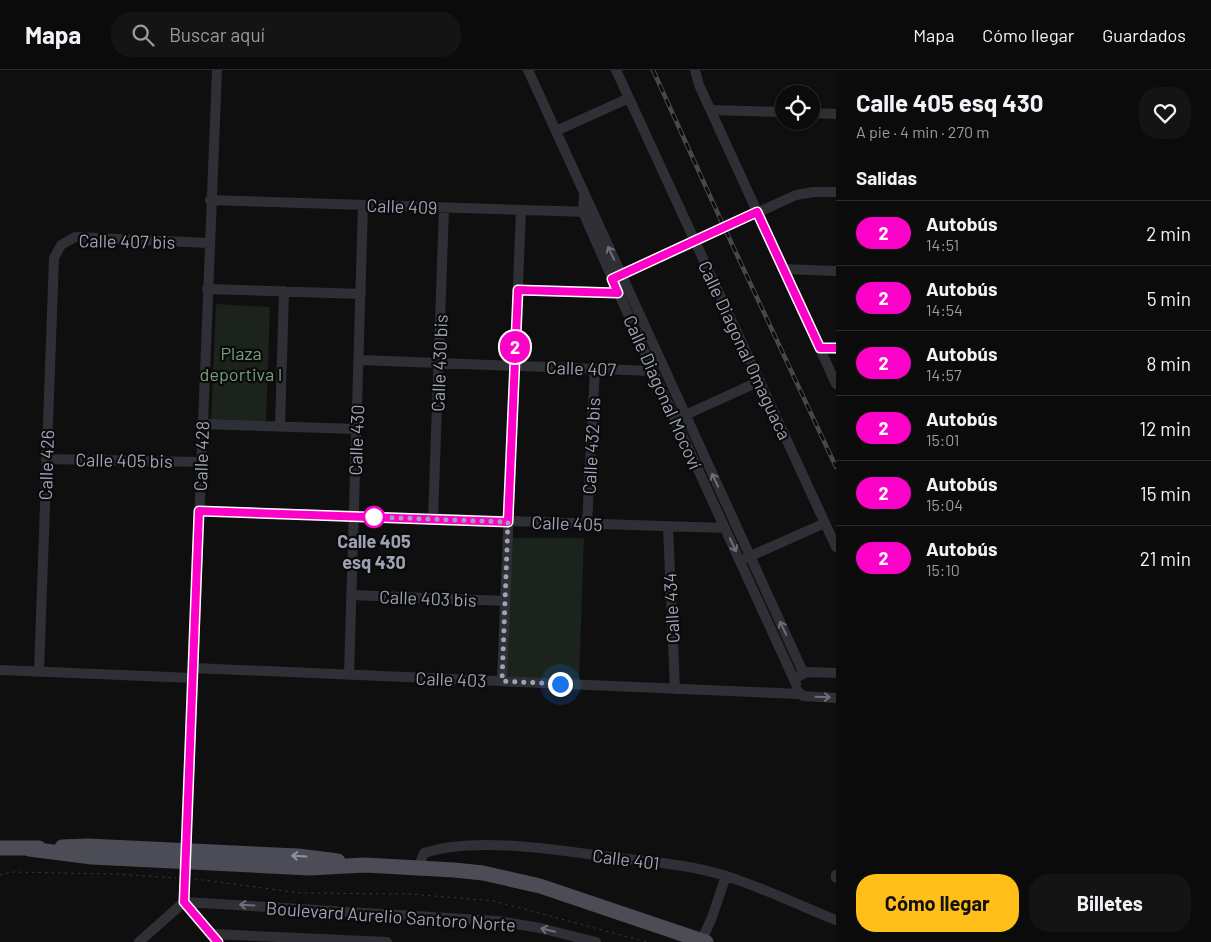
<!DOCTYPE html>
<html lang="es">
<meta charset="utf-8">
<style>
:root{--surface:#0b0b0c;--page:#141415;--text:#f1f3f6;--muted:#9a9b9d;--line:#2b2b2d;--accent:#ffbf18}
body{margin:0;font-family:Barlow,sans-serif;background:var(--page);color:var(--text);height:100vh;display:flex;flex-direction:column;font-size:19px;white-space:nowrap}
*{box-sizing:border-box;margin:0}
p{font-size:16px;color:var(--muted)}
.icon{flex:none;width:28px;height:28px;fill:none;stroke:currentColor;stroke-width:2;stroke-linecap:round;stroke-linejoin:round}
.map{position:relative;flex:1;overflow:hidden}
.side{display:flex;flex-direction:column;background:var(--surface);width:375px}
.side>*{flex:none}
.badge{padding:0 10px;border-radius:16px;font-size:18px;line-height:32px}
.tools{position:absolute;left:775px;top:15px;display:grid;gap:10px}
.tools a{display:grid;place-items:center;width:45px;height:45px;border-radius:50%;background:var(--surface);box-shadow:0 1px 4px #0004,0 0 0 1px var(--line);font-size:25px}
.you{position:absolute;width:25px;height:25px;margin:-12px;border:4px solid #fff;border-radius:50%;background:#1a73e8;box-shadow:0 0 0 8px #1a73e833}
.map>.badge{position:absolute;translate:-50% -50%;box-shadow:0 0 0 2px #fff}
h2{padding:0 20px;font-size:19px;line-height:45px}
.round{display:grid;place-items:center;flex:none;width:52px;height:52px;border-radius:20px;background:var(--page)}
.head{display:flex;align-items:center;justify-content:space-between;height:85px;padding:0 20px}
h1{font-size:24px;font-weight:700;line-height:38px}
.primary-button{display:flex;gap:10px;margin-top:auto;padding:10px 20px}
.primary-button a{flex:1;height:58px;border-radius:20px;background:var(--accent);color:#111;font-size:20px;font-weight:700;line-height:58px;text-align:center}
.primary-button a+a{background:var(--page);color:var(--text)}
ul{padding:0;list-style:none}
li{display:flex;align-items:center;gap:15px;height:65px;padding:0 20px;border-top:1px solid var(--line)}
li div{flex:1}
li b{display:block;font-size:19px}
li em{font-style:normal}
li .badge{min-width:55px;font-weight:700;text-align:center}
header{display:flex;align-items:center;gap:30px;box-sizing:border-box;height:70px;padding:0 25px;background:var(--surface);border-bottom:1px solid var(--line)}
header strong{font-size:24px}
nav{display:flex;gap:28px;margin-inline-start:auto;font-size:18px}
.search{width:350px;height:45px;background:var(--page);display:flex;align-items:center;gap:12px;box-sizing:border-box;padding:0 18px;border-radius:20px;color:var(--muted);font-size:19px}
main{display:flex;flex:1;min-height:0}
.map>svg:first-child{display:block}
</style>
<header>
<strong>Mapa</strong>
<div class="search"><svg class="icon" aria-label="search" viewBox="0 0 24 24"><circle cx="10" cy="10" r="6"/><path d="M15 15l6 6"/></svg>Buscar aquí</div>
<nav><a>Mapa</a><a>Cómo llegar</a><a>Guardados</a></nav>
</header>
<main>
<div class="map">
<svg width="836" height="872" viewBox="0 0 836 872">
<rect width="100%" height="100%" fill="#0f0f10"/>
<path fill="#1b231c" d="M216,234L270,237L266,351H211Z
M512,468H584L579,611L507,608Z"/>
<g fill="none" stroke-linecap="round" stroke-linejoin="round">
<path stroke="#35373d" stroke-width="1" stroke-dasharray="2.5 4" stroke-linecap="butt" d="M0,805L11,802L116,804L176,808
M195,809L301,823L410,824L494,831L647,872"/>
<path stroke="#2f3035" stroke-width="10" d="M528,0L803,602
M616,0L836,477
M695,0L699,15L836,314
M711,40L784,42
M811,43L836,44
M556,61L629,28
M584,124L583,142L653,301L796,614
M210,130L589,142
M783,199L836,201
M615,207L796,125L813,122H836
M207,219L361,224
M518,220L619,223
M820,278L836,279
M359,290L653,301
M681,347L760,311
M202,354L357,359
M280,357L284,221
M46,389L201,392
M199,441L725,458
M433,449L444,138
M587,454L595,299
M668,457L675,619
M746,488L825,453
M351,525L505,531
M193,598L800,624
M0,600L193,608
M39,601L54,188L61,175L75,167L209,173
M349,605L363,135
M799,606L807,602L836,603
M502,611L521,140
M797,620L803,626L836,628
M418,798L424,783C475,766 557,780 610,787C648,792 689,794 726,806C764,818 800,836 836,850
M836,805V808
M184,832L217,0
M184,832L498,851L540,858L596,872
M184,832L218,872
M212,864L387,872
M701,871L711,850L726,806
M139,872L184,832"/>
<path stroke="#4b4c55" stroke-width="15" d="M62,777L88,776L298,786L338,791
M0,778H39
M29,779L92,787L309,798L365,795L454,800L483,803L540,816L706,872"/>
<g stroke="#46484f" stroke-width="4.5">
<path id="rail" d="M653,0L724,157L836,397"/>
</g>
<use href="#rail" stroke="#0a0a0b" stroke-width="2.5" stroke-dasharray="8" stroke-linecap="butt"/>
</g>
<defs><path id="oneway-shaft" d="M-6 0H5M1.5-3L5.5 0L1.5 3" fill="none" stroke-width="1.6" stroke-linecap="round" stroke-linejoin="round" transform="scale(1.25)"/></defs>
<g stroke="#6c6f7a">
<use href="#oneway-shaft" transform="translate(611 183) rotate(-115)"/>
<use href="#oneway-shaft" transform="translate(715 410) rotate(-115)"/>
<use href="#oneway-shaft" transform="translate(733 475) rotate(65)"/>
<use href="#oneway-shaft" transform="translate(783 558) rotate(-115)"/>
<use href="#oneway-shaft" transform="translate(823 627) rotate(2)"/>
<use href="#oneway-shaft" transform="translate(247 835) rotate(-177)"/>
<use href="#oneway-shaft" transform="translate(548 860) rotate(-166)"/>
</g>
<use stroke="#8d92a0" href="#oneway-shaft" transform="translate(299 786) rotate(-177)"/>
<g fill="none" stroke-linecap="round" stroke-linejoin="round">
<g stroke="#fff" stroke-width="11">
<path id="line" d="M218,872L184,832L199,441L508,452L518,220L618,223L612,209L757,142L820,278H836"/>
</g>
<use href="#line" stroke="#fc02c8" stroke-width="8"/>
<path stroke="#9ea3b3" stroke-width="5" stroke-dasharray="0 9" d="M374,447L508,452L502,611L560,614"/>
</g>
<circle fill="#fff" stroke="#fc02c8" stroke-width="2.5" cx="374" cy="447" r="10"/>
<g text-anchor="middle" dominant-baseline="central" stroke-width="4.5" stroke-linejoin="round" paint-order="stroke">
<g font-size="18" fill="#9ea3b3" stroke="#0a0a0b">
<text transform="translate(402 136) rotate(2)">Calle 409</text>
<text transform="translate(127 171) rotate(1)">Calle 407 bis</text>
<text transform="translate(745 280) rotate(65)">Calle Diagonal Omaguaca</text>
<text transform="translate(439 293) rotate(-88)">Calle 430 bis</text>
<text transform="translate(581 298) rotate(2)">Calle 407</text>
<text transform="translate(663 322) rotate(66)">Calle Diagonal Mocoví</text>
<text transform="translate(356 370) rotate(-88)">Calle 430</text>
<text transform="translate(591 376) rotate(-87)">Calle 432 bis</text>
<text transform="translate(201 386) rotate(-88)">Calle 428</text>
<text transform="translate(124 390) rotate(1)">Calle 405 bis</text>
<text transform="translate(46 395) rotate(-88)">Calle 426</text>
<text transform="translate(567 453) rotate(2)">Calle 405</text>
<text transform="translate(428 528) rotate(2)">Calle 403 bis</text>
<text transform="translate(671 538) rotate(-93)">Calle 434</text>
<text transform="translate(451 609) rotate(2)">Calle 403</text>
<text transform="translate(626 789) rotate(7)">Calle 401</text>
<text transform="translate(391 846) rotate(4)">Boulevard Aurelio Santoro Norte</text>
</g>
<g font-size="18" fill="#72a078" stroke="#0a0a0b">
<text x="241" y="283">Plaza<tspan x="241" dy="21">deportiva I</tspan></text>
</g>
<g font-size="18" font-weight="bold" fill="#9ea3b3" stroke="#0a0a0b">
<text x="374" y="471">Calle 405<tspan x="374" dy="21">esq 430</tspan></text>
</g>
</g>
</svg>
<div class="tools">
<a><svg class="icon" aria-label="locate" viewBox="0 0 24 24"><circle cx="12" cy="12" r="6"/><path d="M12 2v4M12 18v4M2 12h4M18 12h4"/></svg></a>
</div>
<div class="you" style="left:560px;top:614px"></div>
<b class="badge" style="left:515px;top:277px;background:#fc02c8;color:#fff">2</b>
</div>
<section class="side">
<div class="head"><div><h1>Calle 405 esq 430</h1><p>A pie · 4 min · 270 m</p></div><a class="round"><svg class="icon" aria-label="heart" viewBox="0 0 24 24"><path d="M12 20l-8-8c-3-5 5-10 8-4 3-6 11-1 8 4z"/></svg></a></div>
<h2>Salidas</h2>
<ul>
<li><span class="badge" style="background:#fc02c8;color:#fff">2</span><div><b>Autobús</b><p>14:51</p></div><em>2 min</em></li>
<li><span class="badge" style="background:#fc02c8;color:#fff">2</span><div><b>Autobús</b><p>14:54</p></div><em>5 min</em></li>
<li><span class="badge" style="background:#fc02c8;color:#fff">2</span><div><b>Autobús</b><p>14:57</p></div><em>8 min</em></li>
<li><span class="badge" style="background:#fc02c8;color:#fff">2</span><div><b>Autobús</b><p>15:01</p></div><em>12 min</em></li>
<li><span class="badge" style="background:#fc02c8;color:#fff">2</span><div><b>Autobús</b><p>15:04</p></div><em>15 min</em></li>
<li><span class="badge" style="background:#fc02c8;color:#fff">2</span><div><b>Autobús</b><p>15:10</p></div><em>21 min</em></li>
</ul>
<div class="primary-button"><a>Cómo llegar</a><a>Billetes</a></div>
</section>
</main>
